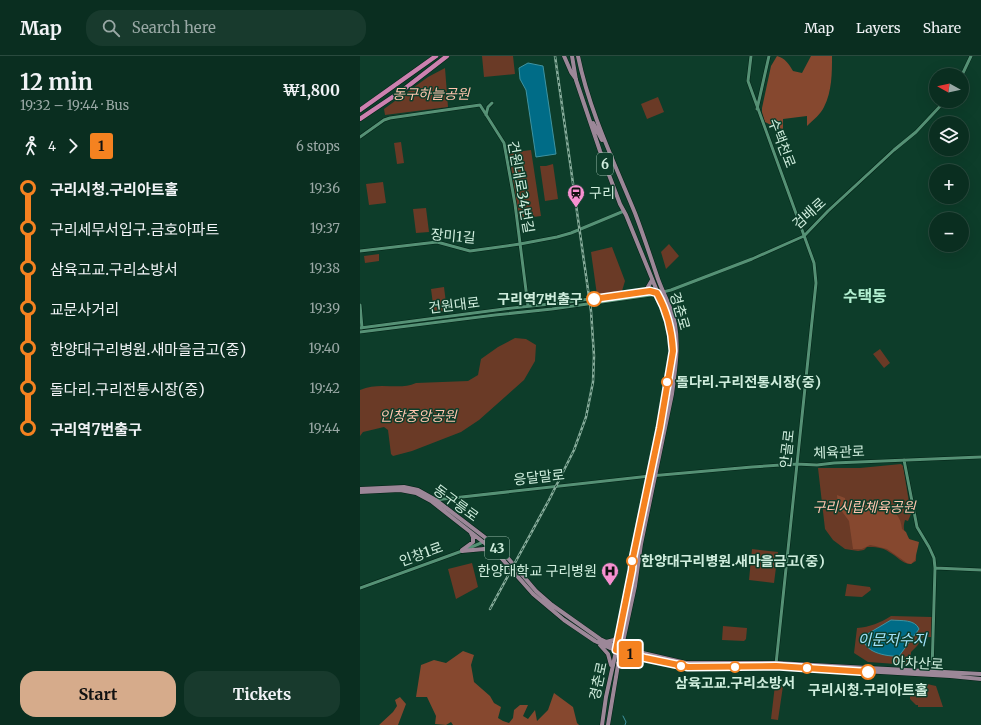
<!DOCTYPE html>
<meta charset="utf-8">
<style>
:root{--surface:#0a2e20;--page:#183a2d;--text:#f1f3f6;--muted:#99a8a5;--line:#2a4a3e;--accent:#d6ab8b}
body{margin:0;font-family:Merriweather,"Noto Sans KR",serif;background:var(--page);color:var(--text);height:100vh;display:flex;flex-direction:column;font-size:15px;white-space:nowrap}
*{box-sizing:border-box;margin:0}
p{font-size:13px;color:var(--muted)}
.icon{flex:none;width:22px;height:22px;fill:none;stroke:currentColor;stroke-width:2;stroke-linecap:round;stroke-linejoin:round}
.map{position:relative;flex:1;overflow:hidden}
.drawer{display:flex;flex-direction:column;background:var(--surface);width:360px}
.drawer>*{flex:none}
.badge{padding:0 8px;border-radius:3px;font-size:14px;line-height:26px}
.needle{width:26px;rotate:278deg}
.tools{position:absolute;left:569px;top:12px;display:grid;gap:8px}
.tools a{display:grid;place-items:center;width:40px;height:40px;border-radius:50%;background:var(--surface);box-shadow:0 4px 16px #0002,0 0 0 1px var(--line);font-size:20px}
.map>.badge{position:absolute;translate:-50% -50%;box-shadow:0 0 0 2px #fff}
.legs{display:flex;align-items:center;gap:6px;height:44px;padding:0 20px;font-size:13px}
.legs p{margin-inline-start:auto}
.head{display:flex;align-items:center;justify-content:space-between;height:68px;padding:0 20px}
h1{font-size:22px;font-weight:700;line-height:30px}
.action{display:flex;gap:8px;margin-top:auto;padding:8px 20px}
.action a{flex:1;height:46px;border-radius:16px;background:var(--accent);color:#111;font-size:16px;font-weight:700;line-height:46px;text-align:center}
.action a+a{background:var(--page);color:var(--text)}
ul{padding:0 20px;list-style:none}
li{display:flex;align-items:center;gap:14px;height:40px;font-size:15px}
li i{display:grid;place-items:center;width:6px;height:100%;margin:0 5px;background:currentColor}
li i::after{content:'';width:10px;height:10px;margin:-5px;border:3px solid;border-radius:50%;background:var(--surface)}
li p{margin-inline-start:auto}
li:first-child i{background:linear-gradient(#0000 50%,currentColor 0)}
li:last-child i{background:linear-gradient(currentColor 50%,#0000 0)}
header{display:flex;align-items:center;gap:24px;box-sizing:border-box;height:56px;padding:0 20px;background:var(--surface);border-bottom:1px solid var(--line)}
header strong{font-size:19px}
nav{display:flex;gap:22px;margin-inline-start:auto;font-size:14px}
.search{width:280px;height:36px;background:var(--page);display:flex;align-items:center;gap:10px;box-sizing:border-box;padding:0 14px;border-radius:16px;color:var(--muted);font-size:15px}
main{display:flex;flex:1;min-height:0}
.map>svg:first-child{display:block}
</style>
<header>
<strong>Map</strong>
<div class="search"><svg class="icon" aria-label="search" viewBox="0 0 24 24"><circle cx="10" cy="10" r="6"/><path d="M15 15l6 6"/></svg>Search here</div>
<nav><a>Map</a><a>Layers</a><a>Share</a></nav>
</header>
<main>
<section class="drawer">
<div class="head"><div><h1>12 min</h1><p>19:32 – 19:44 · Bus</p></div><b>₩1,800</b></div>
<div class="legs"><svg class="icon" aria-label="walk" viewBox="0 0 24 24"><circle cx="13" cy="4" r="2"/><path d="M13 8l-2 6 4 7M11 14l-3 7M7 12l3-4h3l4 4"/></svg>4<svg class="icon" aria-label="forward" viewBox="0 0 24 24"><path d="M9 5l7 7-7 7"/></svg><b class="badge" style="background:#f58220;color:#111">1</b><p>6 stops</p></div>
<ul>
<li><i style="color:#f58220"></i><b>구리시청.구리아트홀</b><p>19:36</p></li>
<li><i style="color:#f58220"></i><span>구리세무서입구.금호아파트</span><p>19:37</p></li>
<li><i style="color:#f58220"></i><span>삼육고교.구리소방서</span><p>19:38</p></li>
<li><i style="color:#f58220"></i><span>교문사거리</span><p>19:39</p></li>
<li><i style="color:#f58220"></i><span>한양대구리병원.새마을금고(중)</span><p>19:40</p></li>
<li><i style="color:#f58220"></i><span>돌다리.구리전통시장(중)</span><p>19:42</p></li>
<li><i style="color:#f58220"></i><b>구리역7번출구</b><p>19:44</p></li>
</ul>
<div class="action"><a>Start</a><a>Tickets</a></div>
</section>
<div class="map">
<svg width="621" height="669" viewBox="0 0 621 669">
<rect width="100%" height="100%" fill="#0d3d2a"/>
<path fill="#6a3a26" d="M122,0H153L155,18L124,21Z
M85,12L88,51L25,59L24,53L68,21Z
M298,41L304,56L287,63L281,48Z
M41,86L44,107L37,108L34,87Z
M171,94L181,160L159,163L149,97Z
M193,108L195,122L182,124L180,110H186Z
M195,122L198,143L185,145L182,124Z
M23,126L26,147L9,149L6,128Z
M66,152L69,176L56,177L53,153Z
M309,188L319,200L306,213L301,196Z
M252,191L265,225L262,235L237,239L231,196Z
M19,198V205L5,207L4,200Z
M84,231L87,255L74,256L71,233Z
M155,282L166,283L176,289L175,305L164,324L119,364L101,376L52,395L33,400L31,398L28,374L24,371L3,376L0,380V334C21,325 38,335 56,327L108,325L118,319L121,303L138,291Z
M520,293L530,307L524,312L513,298Z
M541,408L543,410L551,458L548,465L545,464C541,477 548,480 554,489C557,494 556,500 556,505L551,508C542,508 537,500 529,496C522,491 515,491 507,491L504,494L498,495L485,493L473,484L465,473L458,412H500Z
M392,493L418,496L414,527L389,524Z
M112,507L118,531L96,543L88,513Z
M487,528L510,531L511,534L502,541L485,540Z
M531,560L572,561L571,581H563L557,590L551,596L550,609L508,606L494,597L497,572C510,571 520,567 531,560Z
M363,570L387,572L386,583L384,585L362,584Z
M567,628L576,630L583,651H558V649H556L550,643V640Z
M415,629L423,630L418,664L411,663Z"/>
<path fill="#86482f" d="M417,0C425,2 429,8 433,15L442,17L451,0H472C472,17 472,35 464,51C461,58 453,64 447,70V60L423,63V73L415,71L405,66L402,56V52L411,10Z
M477,439L485,442V449L487,452C498,454 506,449 516,445C530,455 540,454 542,473L546,476L549,483L559,486C558,492 556,498 555,504L551,508L547,507L527,493L515,490L510,489L502,493H493L489,465L478,450Z
M103,595L114,599L111,609L114,626L130,640L134,647L141,651L138,662L143,665L149,667L153,662L154,654L160,649H168L163,660L168,663L175,654L177,665L188,654L194,637L213,651L217,667L219,669H93L91,666L86,669L75,668L76,660L67,641H56L61,609L74,604L86,607Z
M40,641L46,648L38,669H19L33,656L37,650L35,644Z"/>
<path fill="#006c87" stroke="#3e93a1" d="M168,7L183,10L196,98L176,101L166,34L160,23L159,12Z
M531,564C541,565 555,563 559,573L539,600C527,601 501,596 504,580Z"/>
<g fill="none" stroke-linecap="round" stroke-linejoin="round">
<path stroke="#3e93a1" stroke-width="1" d="M263,660L266,666L265,669"/>
<g stroke="#022115" stroke-width="4">
<path id="tertiary" d="M391,0L388,25L454,207L456,227L416,608
M602,19L611,0
M397,53L409,0
M126,59L128,51L132,47
M0,81L24,64L30,62L120,49L144,87L155,148L168,250
M0,195L77,186L110,195L160,188L197,181L211,177L264,155
M0,249L2,272
M0,272L144,253L209,246L263,238L291,235L297,237
M0,276L135,259L192,253L291,239L311,234L392,203L444,180L468,155L534,94L556,76L585,45
M544,404L557,471L569,491L574,502L575,512L572,615
M75,444L290,420L392,411L436,408L457,409L474,407L621,401
M575,512L621,514
M0,532L102,495L128,484"/>
</g>
<g stroke="#022115" stroke-width="5">
<path id="primary" d="M204,0L211,16L216,23
M212,0L216,24L240,95L260,148L266,159L306,257L312,283L313,295L300,372L273,502L272,514L257,591L246,641L242,669
M218,0C229,54 254,106 275,157C283,178 290,199 297,220C302,236 312,251 315,268C319,291 315,315 312,338L281,488L275,530L258,609L248,669
M233,67L242,84
M285,236L292,224
M0,433L44,431L58,434L76,444L131,486L147,501L176,535L192,549L240,583L257,591L326,607H416L621,618
M0,436L40,434L56,437L71,445L136,496L173,538L204,564L235,585L250,592L285,602L328,611L416,610L590,620L621,623
M102,494L113,486V481L111,477
M102,495L124,493L133,495
M246,586L254,584L259,579
M240,589L248,598L251,609
M258,607L273,599"/>
</g>
<g stroke="#022115" stroke-width="5.5">
<path id="motorway" d="M0,54L76,0
M0,63L43,34L87,0"/>
</g>
<use href="#tertiary" stroke="#559175" stroke-width="3"/>
<use href="#primary" stroke="#9c8798" stroke-width="4"/>
<use href="#motorway" stroke="#cc81af" stroke-width="4.5"/>
<g stroke="#88ad9c" stroke-width="2.5">
<path id="rail" d="M130,553L189,444L214,394L226,361L233,326L234,300L231,255L195,0"/>
</g>
<use href="#rail" stroke="#0d3d2a" stroke-width="1" stroke-dasharray="3" stroke-linecap="butt"/>
</g>
<g fill="none" stroke-linecap="round" stroke-linejoin="round">
<g stroke="#fff" stroke-width="9">
<path id="line-1" d="M234,243L290,235L297,237C307,255 312,275 313,295L300,372L273,502L272,514L256,594L285,602L328,611L416,610L508,616"/>
</g>
<use href="#line-1" stroke="#f58220" stroke-width="6"/>
</g>
<defs>
<g id="station-pin" transform="scale(0.9)"><path d="M0 17L-7.5 6A9.5 9.5 0 1 1 7.5 6Z" fill="#f690d0" stroke="#0d3d2a"/><path d="M-3-6H3Q5-6 5-4V2Q5 4 3 4L4.5 6H3L1.5 4h-3L-3 6H-4.5L-3 4Q-5 4-5 2V-4Q-5-6-3-6ZM-3.5-4v3h7v-3ZM-3.5 1v1.5H-2V1ZM2 1v1.5H3.5V1Z" fill="#111"/></g>
<g id="hospital-pin" transform="scale(0.9)"><path d="M0 17L-7.5 6A9.5 9.5 0 1 1 7.5 6Z" fill="#f690d0" stroke="#0d3d2a"/><path d="M-5-5h3v3.5h4V-5h3V5h-3V1.5h-4V5h-3Z" fill="#111"/></g>
</defs>
<g fill-rule="evenodd">
<use href="#station-pin" x="216" y="137"/>
<use href="#hospital-pin" x="250" y="515"/>
</g>
<g fill="#fff" stroke="#f58220" stroke-width="2">
<circle cx="234" cy="243" r="7"/>
<circle cx="307" cy="326" r="5"/>
<circle cx="272" cy="505" r="5"/>
<circle cx="321" cy="610" r="5"/>
<circle cx="375" cy="611" r="5"/>
<circle cx="447" cy="612" r="5"/>
<circle cx="508" cy="616" r="7"/>
</g>
<g text-anchor="middle" dominant-baseline="central" stroke-width="3" stroke-linejoin="round" paint-order="stroke">
<g fill="#0d3d2a" stroke="#95b8a7" stroke-width="1">
<rect x="237" y="97" width="16" height="22" rx="3"/>
<rect x="125" y="481" width="24" height="22" rx="3"/>
</g>
<g font-size="13" font-weight="bold" fill="#cfeddd">
<text x="245" y="108">6</text>
<text x="137" y="492">43</text>
</g>
<g font-size="14" font-style="italic" fill="#ffc5ae" stroke="#0d3d2a">
<text x="71" y="38">동구하늘공원</text>
<text x="58" y="360">인창중앙공원</text>
<text x="504" y="451">구리시립체육공원</text>
</g>
<g font-size="14" fill="#cfeddd" stroke="#0d3d2a">
<text transform="translate(422 87) rotate(69)">수택천로</text>
<text transform="translate(161 131) rotate(80)">건원대로34번길</text>
<text transform="translate(449 157) rotate(-42)">검배로</text>
<text transform="translate(93 180) rotate(5)">장미1길</text>
<text transform="translate(94 249) rotate(-7)">건원대로</text>
<text transform="translate(320 255) rotate(74)">경춘로</text>
<text transform="translate(427 393) rotate(-84)">안골로</text>
<text transform="translate(479 396) rotate(-2)">체육관로</text>
<text transform="translate(179 421) rotate(-6)">응달말로</text>
<text transform="translate(96 447) rotate(36)">동구릉로</text>
<text transform="translate(61 498) rotate(-20)">인창1로</text>
<text transform="translate(558 607) rotate(3)">아차산로</text>
<text transform="translate(238 625) rotate(-78)">경춘로</text>
</g>
<g font-size="14" fill="#cfeddd" stroke="#0d3d2a" text-anchor="start">
<text x="229" y="137">구리</text>
<text x="237" y="515" text-anchor="end">한양대학교 구리병원</text>
</g>
<g font-size="14" font-weight="bold" fill="#cfeddd" stroke="#0d3d2a" text-anchor="start">
<text x="223" y="243" text-anchor="end">구리역7번출구</text>
<text x="316" y="326">돌다리.구리전통시장(중)</text>
<text x="281" y="505">한양대구리병원.새마을금고(중)</text>
<text x="375" y="627" text-anchor="middle">삼육고교.구리소방서</text>
<text x="508" y="634" text-anchor="middle">구리시청.구리아트홀</text>
</g>
<g font-size="15" font-style="italic" fill="#a1e2fa" stroke="#0d3d2a">
<text x="532" y="583">이문저수지</text>
</g>
<g font-size="16" font-weight="bold" fill="#b2f0d1" stroke="#0d3d2a">
<text x="505" y="240">수택동</text>
</g>
</g>
</svg>
<div class="tools">
<a><svg class="needle" viewBox="-14 -14 28 28"><path d="M0-13l5 13h-10z" fill="#e53935"/><path d="M0 13l5-13h-10z" fill="#99a8a5"/></svg></a>
<a><svg class="icon" aria-label="layers" viewBox="0 0 24 24"><path d="M12 4l9 5-9 5-9-5zM3 14l9 5 9-5"/></svg></a>
<a>+</a>
<a>−</a>
</div>
<b class="badge" style="left:270px;top:598px;background:#f58220;color:#111">1</b>
</div>
</main>
